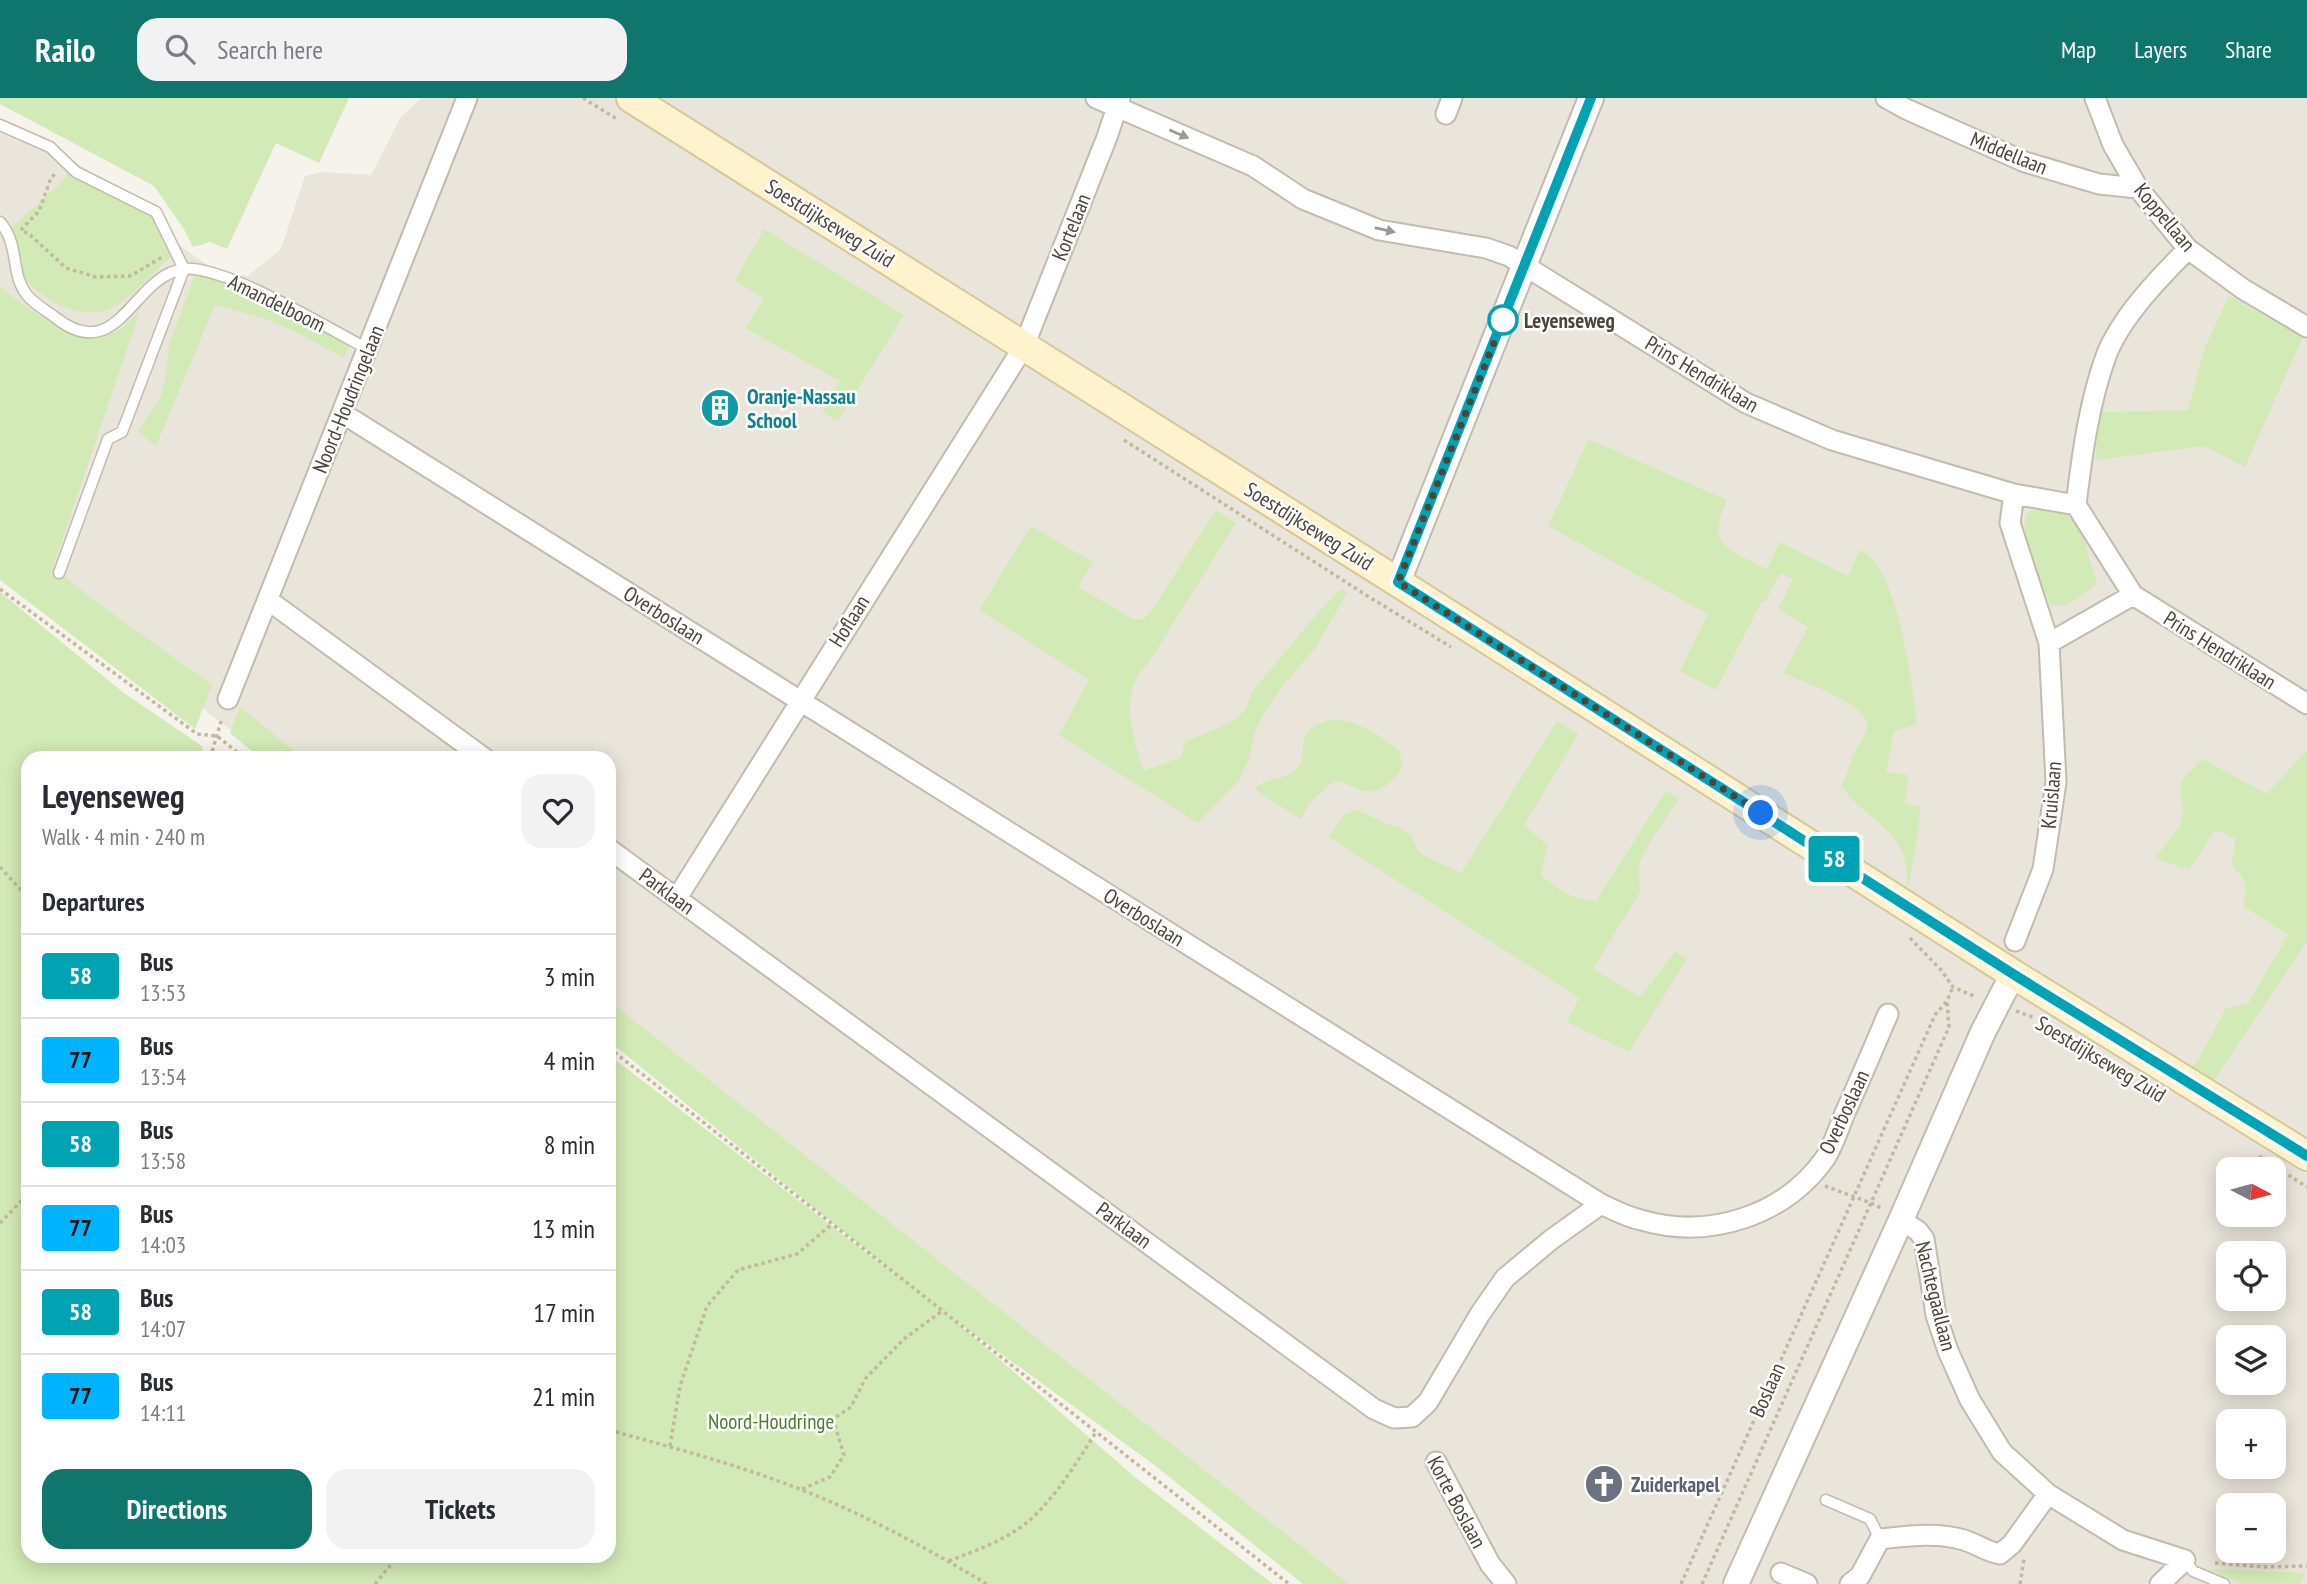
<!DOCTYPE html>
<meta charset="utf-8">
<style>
:root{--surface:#fff;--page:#f2f2f3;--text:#2b2b33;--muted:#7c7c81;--line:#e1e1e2;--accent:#0f766e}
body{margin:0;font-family:"PT Sans Narrow",sans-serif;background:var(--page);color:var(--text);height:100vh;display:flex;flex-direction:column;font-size:26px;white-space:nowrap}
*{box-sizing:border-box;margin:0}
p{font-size:23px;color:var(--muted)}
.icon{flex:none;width:38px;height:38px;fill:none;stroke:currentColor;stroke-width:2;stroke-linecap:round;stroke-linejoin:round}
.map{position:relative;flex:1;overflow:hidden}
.drawer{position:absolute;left:21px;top:653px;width:595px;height:812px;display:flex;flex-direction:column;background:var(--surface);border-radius:21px;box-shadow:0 4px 18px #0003}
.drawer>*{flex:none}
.badge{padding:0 14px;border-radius:5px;font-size:24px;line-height:46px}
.needle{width:46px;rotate:96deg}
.tools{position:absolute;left:2216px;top:1059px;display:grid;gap:14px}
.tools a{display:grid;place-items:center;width:70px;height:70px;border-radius:14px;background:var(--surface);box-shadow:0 4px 18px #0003;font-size:35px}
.you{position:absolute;width:35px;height:35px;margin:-18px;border:5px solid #fff;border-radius:50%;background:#1a73e8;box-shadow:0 0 0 10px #1a73e833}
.map>.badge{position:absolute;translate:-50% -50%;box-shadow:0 0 0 4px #fff}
h2{padding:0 21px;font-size:26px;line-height:63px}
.round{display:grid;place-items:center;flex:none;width:74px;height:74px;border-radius:21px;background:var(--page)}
.overview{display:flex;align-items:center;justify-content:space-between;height:119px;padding:0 21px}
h1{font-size:33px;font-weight:600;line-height:52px}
.primary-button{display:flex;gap:14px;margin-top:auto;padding:14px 21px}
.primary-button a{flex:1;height:80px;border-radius:21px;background:var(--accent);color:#fff;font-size:28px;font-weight:600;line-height:80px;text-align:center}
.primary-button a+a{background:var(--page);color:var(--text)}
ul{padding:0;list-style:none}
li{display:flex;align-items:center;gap:21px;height:84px;padding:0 21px;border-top:2px solid var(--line)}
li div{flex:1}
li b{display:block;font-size:26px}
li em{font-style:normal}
li .badge{min-width:77px;font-weight:700;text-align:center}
header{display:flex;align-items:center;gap:42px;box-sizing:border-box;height:98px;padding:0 35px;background:var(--accent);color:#fff}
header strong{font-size:33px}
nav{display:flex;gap:38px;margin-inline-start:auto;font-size:24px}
.search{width:490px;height:63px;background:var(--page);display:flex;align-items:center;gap:18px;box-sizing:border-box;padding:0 24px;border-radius:21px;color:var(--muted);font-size:26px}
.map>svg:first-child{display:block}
</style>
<header>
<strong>Railo</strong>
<div class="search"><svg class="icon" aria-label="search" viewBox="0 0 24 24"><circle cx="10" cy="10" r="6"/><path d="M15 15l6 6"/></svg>Search here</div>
<nav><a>Map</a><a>Layers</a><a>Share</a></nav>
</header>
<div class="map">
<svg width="2307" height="1486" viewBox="0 0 2307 1486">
<rect width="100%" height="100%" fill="#f6f3ec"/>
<path fill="#eae5da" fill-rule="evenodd" d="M421,0H2307V1486H1319L609,924V660H267L0,454V24L37,50L82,69L133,115L219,175L248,178L281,151L305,78L322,74L371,77L401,19ZM2228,1071H2273V1116H2228ZM2228,1155H2273V1200H2228ZM2228,1239H2273V1284H2228ZM2228,1323H2273V1368H2228ZM2228,1407H2273V1452H2228Z"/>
<path fill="#d2eab5" d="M0,0H349L319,65L276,45L227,151L210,144L193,149L184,131L154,88L0,6Z
M72,64L140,100L161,120L182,150C158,167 141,192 117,207C88,225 51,208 30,186C27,182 22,178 20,173C14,161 12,145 9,132L63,83Z
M764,131L904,217L838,323L822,313L840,283L745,230L764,200L735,183Z
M196,175L228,179L350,246L344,260L290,231L263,220L215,207L156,348L138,334L161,298L166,277L169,246Z
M0,189C27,210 78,251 115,234C125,230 132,221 140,213L53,469L91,500L212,587L195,631L0,482Z
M2229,198L2303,239L2245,369L2204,348L2097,362L2096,348L2101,314L2188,312L2205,249Z
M1588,343L1595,344L1727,402C1704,450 1730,451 1767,471L1780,444L1848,478L1860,452C1899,468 1912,588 1917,626L1894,633L1886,674L1908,677L1905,705L1920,709L1918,734L1908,792C1907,781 1907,769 1904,759C1896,731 1858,713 1842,689L1853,657L1864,639L1868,625C1857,602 1807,586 1784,575L1808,529L1778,511L1793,481L1780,475L1765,504L1762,503L1716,592L1680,573L1708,516L1548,428Z
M2038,410C2053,412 2073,416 2081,432C2084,438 2085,447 2087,453C2090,464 2095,474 2097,485C2085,495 2067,512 2051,507C2038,482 2016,442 2028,415Z
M1216,412L1236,425L1149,564C1144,570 1138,576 1135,583C1123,611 1135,646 1144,673L1181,659L1184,646C1202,634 1233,629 1246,610C1249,605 1250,599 1252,594L1320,512L1341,491L1347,495L1316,549L1282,589L1264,615L1255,633L1249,660L1240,681L1198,725L1059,637L1089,582L979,512L1031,428L1093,464L1078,489L1133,521H1143L1150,515Z
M0,494L124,595L202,648L205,660H28V1458H609V957L910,1188L609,943V903L1349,1486H1303L1153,1366L952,1220L1136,1380L1273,1486H0Z
M240,609L303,660H260L230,635Z
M1335,621C1360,625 1381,636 1400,654L1402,669C1393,684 1379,698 1361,692C1351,689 1345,684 1334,683L1309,705L1301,721L1254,691C1268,678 1287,683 1298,669C1306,660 1301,652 1304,642C1308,628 1322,624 1335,621Z
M1557,623L1578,636L1524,728L1548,747L1541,777C1553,790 1578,804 1596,803L1666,693L1679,701L1653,739L1639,765L1640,794L1593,871L1640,899L1675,854L1687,861L1629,954L1567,924L1579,900L1329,739L1345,716L1357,712L1385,725L1400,729L1412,738L1416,750L1424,758L1461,775Z
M2307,652V843L2212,985L2188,971L2198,963L2226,910L2248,906L2288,837L2243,808C2246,795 2249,787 2240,776C2238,774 2234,771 2233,767C2230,759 2238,752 2234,740L2221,734L2214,733L2192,768L2188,772L2155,760L2180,728L2183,716L2181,695L2182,682L2202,661L2267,696Z
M2207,1471L2305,1475L2299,1486H2242Z"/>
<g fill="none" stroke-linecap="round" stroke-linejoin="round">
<g stroke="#c2bbae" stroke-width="13">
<path id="service" d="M0,27L50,49L76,74L156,114L184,171L122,334L108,341L59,475
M0,124C20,147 10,176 27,197C34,206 47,213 56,220C119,269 133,177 184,171C223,166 329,231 368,251
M1826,1402L1870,1421L1880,1441
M2185,1462L2193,1473L2224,1486"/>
</g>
<g stroke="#c2bbae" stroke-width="23">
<path id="minor" d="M1096,0L1253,68L1303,101L1379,132L1486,150L1509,158L1746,305L1832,342L2014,396
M1886,0L1906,11L2025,64L2099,86L2138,90
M2095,0L2113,47L2138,90L2188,151L2243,191L2307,229
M1446,16L1452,0
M342,315L1601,1106C1614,1112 1627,1119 1641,1122C1709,1142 1785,1118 1826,1059C1834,1046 1839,1029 1845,1015C1860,982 1874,949 1888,916
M2076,407C2082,357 2089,305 2106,258C2121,219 2159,180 2188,151
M2133,497L2307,606
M268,502L484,660
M228,601L467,0
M609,751L1374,1311L1394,1320L1412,1319L1428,1304L1480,1216L1505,1180L1552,1141L1601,1106
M677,800L1024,248L1107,39L1120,0
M2015,843L2043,771L2056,684L2049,545L2133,497L2076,407L2014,396L2010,425L2049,545
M1901,1122L1918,1133L1924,1141L1936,1217L1948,1253L1970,1302L2002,1354L2048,1396L2123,1442L2185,1462L2160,1486
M1436,1364L1490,1466L1506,1486
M1781,1475L1807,1486
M1850,1486L1860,1478L1880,1441C1909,1438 1936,1434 1964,1442C1977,1446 1987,1454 2000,1456L2012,1446L2048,1396"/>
</g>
<g stroke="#c2bbae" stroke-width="28">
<path id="tertiary" d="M1398,484L1591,0
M1736,1486L1901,1122L1983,934L2013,876"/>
</g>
<g stroke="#d6c79b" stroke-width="32">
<path id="secondary" d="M631,0L1407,490L2013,876L2307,1058"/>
</g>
<path stroke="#c4b79f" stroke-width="3.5" stroke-dasharray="3.5 3.5" stroke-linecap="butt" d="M583,0L617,21
M21,132L39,113L51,80L56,75
M24,134L28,135L66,170L96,179L130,178L164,158
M1124,342L1366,497L1451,549
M0,491L197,636L217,638L244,660
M213,660L212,654L222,620
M0,769L28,800
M1910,840L1941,872L1953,889L1976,899
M2016,913L2035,920
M609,950L1289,1486
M2259,1058L2307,1089
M1825,1088L1871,1105L1883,1111
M0,1125L28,1096
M609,1332C674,1350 739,1367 802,1392C866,1417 928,1451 987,1486
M670,1348L680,1288L707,1208L738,1172L797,1156L832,1126
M802,1391L830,1379L844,1357L833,1321L851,1309L865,1281L904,1241L942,1213
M949,1463C977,1452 1009,1441 1031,1421C1058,1396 1077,1364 1096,1334
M2215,1465L2263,1469L2307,1468
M375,1486L398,1458
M1681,1486L1935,917L1947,903L1953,889
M1702,1486L1949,929L1947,903
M2020,1486L2024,1461"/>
<use href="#service" stroke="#fff" stroke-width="10"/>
<use href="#minor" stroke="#fff" stroke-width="19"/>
<use href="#tertiary" stroke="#fff" stroke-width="24"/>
<use href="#secondary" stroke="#fff3cd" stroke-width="28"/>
</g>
<defs><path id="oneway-solid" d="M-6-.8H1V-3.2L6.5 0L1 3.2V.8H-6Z" transform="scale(1.75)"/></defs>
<g fill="#9c9892">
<use href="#oneway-solid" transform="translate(1179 36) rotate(23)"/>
<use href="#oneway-solid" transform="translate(1385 132) rotate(13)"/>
</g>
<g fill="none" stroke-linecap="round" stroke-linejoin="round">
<g stroke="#fff" stroke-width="16">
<path id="line" d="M1591,0L1398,484L2013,876L2307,1058"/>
</g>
<use href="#line" stroke="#00a3b4" stroke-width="10"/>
<path stroke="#4b4439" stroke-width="7" stroke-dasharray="0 12.6" d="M1503,222L1398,484L1761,715"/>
</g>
<defs>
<g id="building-disc" transform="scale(2.0125)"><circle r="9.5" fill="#0f9aa8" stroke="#fff"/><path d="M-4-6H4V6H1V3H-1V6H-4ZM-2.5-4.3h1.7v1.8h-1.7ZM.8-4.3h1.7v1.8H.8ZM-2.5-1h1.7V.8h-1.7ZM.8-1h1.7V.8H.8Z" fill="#fff"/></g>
<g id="church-disc" transform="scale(2.0125)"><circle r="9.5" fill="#6b7280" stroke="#fff"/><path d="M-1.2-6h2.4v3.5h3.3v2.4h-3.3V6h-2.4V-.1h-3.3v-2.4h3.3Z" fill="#fff"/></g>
</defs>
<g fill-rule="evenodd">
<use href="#building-disc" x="720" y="310"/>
<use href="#church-disc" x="1604" y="1386"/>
</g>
<circle fill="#fff" stroke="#00a3b4" stroke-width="3.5" cx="1503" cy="222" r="14"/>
<g text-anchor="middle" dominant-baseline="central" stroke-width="5" stroke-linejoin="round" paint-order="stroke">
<g font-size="21" fill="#4b4439" stroke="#fff">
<text transform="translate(2009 55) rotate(22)">Middellaan</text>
<text transform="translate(2165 119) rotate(50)">Koppellaan</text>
<text transform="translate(830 125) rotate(32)">Soestdijkseweg Zuid</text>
<text transform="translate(1071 129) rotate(-68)">Kortelaan</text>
<text transform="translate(277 205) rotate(26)">Amandelboom</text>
<text transform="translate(1702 276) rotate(31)">Prins Hendriklaan</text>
<text transform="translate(348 301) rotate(-68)">Noord-Houdringelaan</text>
<text transform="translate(1309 428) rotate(32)">Soestdijkseweg Zuid</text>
<text transform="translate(664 517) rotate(32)">Overboslaan</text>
<text transform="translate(849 523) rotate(-58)">Hoflaan</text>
<text transform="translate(2220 552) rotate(32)">Prins Hendriklaan</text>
<text transform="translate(2051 697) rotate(-85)">Kruislaan</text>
<text transform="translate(667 793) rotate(36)">Parklaan</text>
<text transform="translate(1144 819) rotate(32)">Overboslaan</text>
<text transform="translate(2101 961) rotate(31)">Soestdijkseweg Zuid</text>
<text transform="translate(1844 1014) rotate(-65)">Overboslaan</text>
<text transform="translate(1124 1127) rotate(36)">Parklaan</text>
<text transform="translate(1936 1198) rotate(76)">Nachtegaallaan</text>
<text transform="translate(1767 1292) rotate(-66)">Boslaan</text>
<text transform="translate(1457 1404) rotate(62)">Korte Boslaan</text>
</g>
<g font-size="21" font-weight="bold" fill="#4b4439" stroke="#fff" text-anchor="start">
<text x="1524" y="222">Leyenseweg</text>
</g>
<g font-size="21" font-weight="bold" fill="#0d838f" stroke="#fff" text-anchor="start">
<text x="747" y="298">Oranje-Nassau<tspan x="747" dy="24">School</tspan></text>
</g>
<g font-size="21" fill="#4a7f2a" stroke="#fff">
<text x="771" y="1323">Noord-Houdringe</text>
</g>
<g font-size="21" font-weight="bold" fill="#5b616d" stroke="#fff" text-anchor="start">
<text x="1631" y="1386">Zuiderkapel</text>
</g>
</g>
</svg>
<div class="tools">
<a><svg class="needle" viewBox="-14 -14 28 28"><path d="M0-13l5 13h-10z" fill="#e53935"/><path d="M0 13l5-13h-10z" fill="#7c7c81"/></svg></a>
<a><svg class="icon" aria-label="locate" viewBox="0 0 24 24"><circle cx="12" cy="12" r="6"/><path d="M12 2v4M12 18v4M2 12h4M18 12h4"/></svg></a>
<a><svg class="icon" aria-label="layers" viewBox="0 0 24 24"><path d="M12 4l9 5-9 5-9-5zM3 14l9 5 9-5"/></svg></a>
<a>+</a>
<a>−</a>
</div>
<div class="you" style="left:1761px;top:715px"></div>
<b class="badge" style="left:1834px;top:761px;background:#00a3b4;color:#fff">58</b>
<section class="drawer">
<div class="overview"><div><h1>Leyenseweg</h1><p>Walk · 4 min · 240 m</p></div><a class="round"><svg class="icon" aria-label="heart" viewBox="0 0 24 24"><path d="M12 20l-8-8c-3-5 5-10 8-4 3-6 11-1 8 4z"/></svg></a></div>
<h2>Departures</h2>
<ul>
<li><span class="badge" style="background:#00a3b4;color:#fff">58</span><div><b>Bus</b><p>13:53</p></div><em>3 min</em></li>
<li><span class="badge" style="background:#00b3ff;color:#111">77</span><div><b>Bus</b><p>13:54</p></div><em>4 min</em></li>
<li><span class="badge" style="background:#00a3b4;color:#fff">58</span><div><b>Bus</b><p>13:58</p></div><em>8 min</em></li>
<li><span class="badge" style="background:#00b3ff;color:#111">77</span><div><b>Bus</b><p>14:03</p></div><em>13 min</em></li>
<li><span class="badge" style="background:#00a3b4;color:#fff">58</span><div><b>Bus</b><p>14:07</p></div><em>17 min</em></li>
<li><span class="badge" style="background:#00b3ff;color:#111">77</span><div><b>Bus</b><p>14:11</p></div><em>21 min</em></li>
</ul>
<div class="primary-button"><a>Directions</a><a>Tickets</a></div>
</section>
</div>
